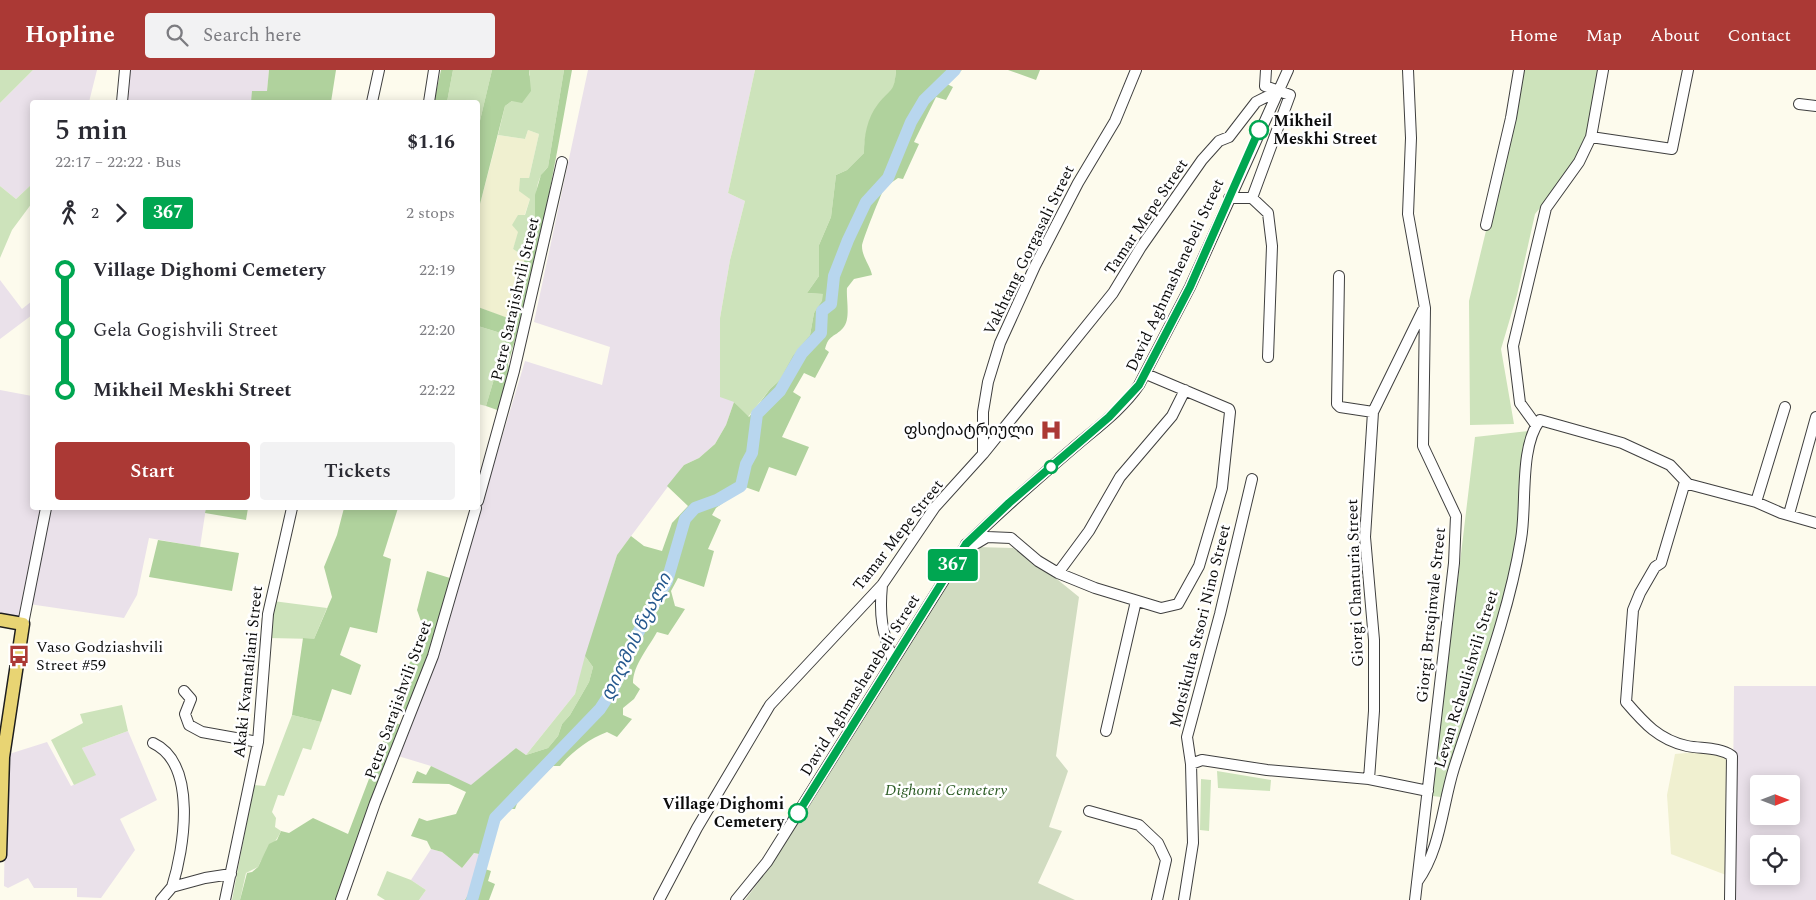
<!DOCTYPE html>
<meta charset="utf-8">
<style>
:root{--surface:#fff;--page:#f2f2f3;--text:#2b2b33;--muted:#7c7c81;--accent:#ab3935}
body{margin:0;font-family:Spectral,"Noto Sans Georgian",serif;background:var(--page);color:var(--text);height:100vh;display:flex;flex-direction:column;font-size:19px;white-space:nowrap}
*{box-sizing:border-box;margin:0}
p{font-size:16px;color:var(--muted)}
.icon{flex:none;width:28px;height:28px;fill:none;stroke:currentColor;stroke-width:2;stroke-linecap:round;stroke-linejoin:round}
.map{position:relative;flex:1;overflow:hidden}
.drawer{position:absolute;left:30px;top:30px;width:450px;height:410px;display:flex;flex-direction:column;background:var(--surface);border-radius:5px;box-shadow:0 2px 12px #0003}
.drawer>*{flex:none}
.badge{padding:0 10px;border-radius:4px;font-size:18px;line-height:32px}
.needle{width:32px;rotate:90deg}
.tools{position:absolute;left:1750px;top:705px;display:grid;gap:10px}
.tools a{display:grid;place-items:center;width:50px;height:50px;border-radius:5px;background:var(--surface);box-shadow:0 2px 12px #0003;font-size:25px}
.map>.badge{position:absolute;translate:-50% -50%;box-shadow:0 0 0 2px #fff}
.legs{display:flex;align-items:center;gap:8px;height:55px;padding:0 25px;font-size:16px}
.legs p{margin-inline-start:auto}
.summary{display:flex;align-items:center;justify-content:space-between;height:85px;padding:0 25px}
h1{font-size:28px;font-weight:600;line-height:38px}
.cta{display:flex;gap:10px;margin-top:auto;padding:10px 25px}
.cta a{flex:1;height:58px;border-radius:5px;background:var(--accent);color:#fff;font-size:20px;font-weight:600;line-height:58px;text-align:center}
.cta a+a{background:var(--page);color:var(--text)}
ul{padding:0 25px;list-style:none}
li{display:flex;align-items:center;gap:18px;height:60px;font-size:19px}
li i{display:grid;place-items:center;width:8px;height:100%;margin:0 6px;background:currentColor}
li i::after{content:'';width:12px;height:12px;margin:-6px;border:4px solid;border-radius:50%;background:var(--surface)}
li p{margin-inline-start:auto}
li:first-child i{background:linear-gradient(#0000 50%,currentColor 0)}
li:last-child i{background:linear-gradient(currentColor 50%,#0000 0)}
header{display:flex;align-items:center;gap:30px;box-sizing:border-box;height:70px;padding:0 25px;background:var(--accent);color:#fff}
header strong{font-size:24px}
nav{display:flex;gap:28px;margin-inline-start:auto;font-size:18px}
.search{width:350px;height:45px;background:var(--page);display:flex;align-items:center;gap:12px;box-sizing:border-box;padding:0 18px;border-radius:5px;color:var(--muted);font-size:19px}
.map>svg:first-child{display:block}
</style>
<header>
<strong>Hopline</strong>
<div class="search"><svg class="icon" aria-label="search" viewBox="0 0 24 24"><circle cx="10" cy="10" r="6"/><path d="M15 15l6 6"/></svg>Search here</div>
<nav><a>Home</a><a>Map</a><a>About</a><a>Contact</a></nav>
</header>
<div class="map">
<svg width="1816" height="830" viewBox="0 0 1816 830">
<rect width="100%" height="100%" fill="#fdfbed"/>
<path fill="#eae1ea" fill-rule="evenodd" d="M33,0H97L89,32H32V114L16,129L0,116V33Z
M129,0H269L267,22L253,21L251,32H127Z
M588,0H755L728,123L745,131L730,190L720,248L734,332L726,355L715,374L699,388L684,395L617,485L575,624L526,685L516,678L471,716L431,696L398,686L437,583L525,291L602,315L610,277L534,252Z
M0,210L22,239L32,231V245L0,269Z
M0,320L32,326V438H43L18,547L0,544Z
M50,438H206L200,477L149,468L137,525L124,548L29,534Z
M1734,616H1816V830H1732ZM1759,714H1791V746H1759ZM1759,774H1791V806H1759Z
M128,661L157,730L120,749L135,780L101,828L77,827V818H34L28,808L8,818L4,816L6,685L47,672L71,716L95,705L82,678Z
M431,779L442,782L462,798L474,783L480,784L474,815L465,830H419L426,820L411,810Z"/>
<path fill="#f0f0d0" d="M528,60L539,64L529,108L520,109L530,129L513,179L525,187L515,243L511,250L478,237V142L498,65L525,69Z
M1730,679L1726,805L1671,784L1667,725L1675,684Z"/>
<path fill="#cde3bb" d="M0,0H33L0,33Z
M453,0H492L478,59V32H447Z
M529,0H564L548,97C530,114 539,135 535,157C533,167 529,177 525,187L513,179L518,162L512,155L518,145H525L530,129L519,121L520,108H529L539,64L528,60L525,69L498,65L505,36L512,31L530,5Z
M755,0H896L894,19C876,36 864,57 864,83L847,100L836,105L831,147L819,175V206L807,223L823,224V231L814,243L810,265L794,286L780,310L770,319L748,347L734,332L720,327V248L730,190L745,131L728,123Z
M1519,0H1604L1591,57L1573,98L1535,144L1517,225L1501,279L1514,354L1470,355L1469,231L1508,70Z
M32,114V133L12,160L0,188V116L16,129Z
M478,256L507,265L486,336L478,334Z
M1528,361L1519,407L1518,459L1506,527L1441,727L1432,726L1475,367Z
M273,531L327,538L314,569L269,568Z
M585,586L593,597L589,612L570,645L562,654L558,666L548,678L526,685L575,624Z
M122,635L128,661L82,678L96,705L74,715L51,670L83,653L80,644Z
M292,645L321,652L311,680L303,678L284,726L278,725L272,742L276,748L275,757L281,761C275,775 263,784 258,797L246,803L240,830H232L254,715L265,716Z
M1217,701L1271,710L1270,721L1218,718Z
M1201,709L1211,710L1209,761L1200,760Z
M387,801L411,810L426,820L419,830H385L377,825Z"/>
<path fill="#b0d29d" d="M269,0H336L331,32H251L252,21H267Z
M441,0H453L447,32H434Z
M492,0H529L531,21L522,33L512,31L505,36L478,142V59Z
M564,0H572C554,99 537,198 508,294L510,300L500,341L486,336L507,265L478,256V237L511,249L515,243L525,187L535,156V125L541,105L548,97Z
M896,0H962L945,13L953,17L946,30L936,27L914,72L919,74L903,109L898,108C894,111 889,114 885,117C882,121 862,171 862,176C862,187 870,195 872,205L854,209L847,218C846,229 851,250 843,258C834,268 829,264 825,279L829,282L815,308L804,303L793,322L801,327L782,367L809,377L796,406L769,397L759,422L745,417L716,438L712,445L721,450L708,479L714,481L704,517L678,508L671,521L675,536L685,539L668,565L657,562C649,577 633,595 633,613L640,619L634,629L623,638V645L632,649L617,667L607,662C589,669 573,681 560,696H553L518,731L515,739H508C489,759 493,776 485,799L491,801L488,811L495,814L489,830H465L474,815L479,784L474,783L462,798L442,782L431,779L427,771L411,766L419,748L427,751L456,744L466,722L449,714L412,713L417,701L426,705L431,696L471,715L516,678L526,685L548,678L558,666L562,654L570,645L589,612L593,597L585,586L617,485L631,466L644,476L662,481L672,453L688,436L667,416L684,395L699,388L715,374L726,355L734,332L749,347L770,319L780,310L793,286L810,265L814,243L822,231L823,224L807,223L819,206V175L831,147L836,105L847,100L864,83C864,66 867,48 878,34C892,17 894,23 896,0Z
M1008,0H1040L1036,10Z
M206,438H248L246,450L205,443Z
M344,438H398L383,486L391,489L377,563L350,557L340,585L361,595L351,625L332,619L321,652L292,645L303,568L314,569L332,527L324,497L337,465Z
M158,470L239,483L232,521L149,507Z
M427,501L450,508L444,540L407,641L394,635L423,557L417,540Z
M391,651L401,655L337,830H240L247,803L252,802L258,797L269,774L277,770L281,761L289,763L313,748L348,764Z"/>
<path fill="#d1dcc1" d="M976,477L1013,478L1042,497L1079,527L1056,686L1068,701L1049,757L1062,761L1038,813L1075,830H745L770,797L915,561L962,490Z"/>
<g fill="none" stroke-linecap="round" stroke-linejoin="round">
<path stroke="#b8d6ee" stroke-width="12" d="M472,830L495,748L600,639L613,619L639,561L667,511L685,449L695,438L717,430L741,416L746,394L752,383L757,344L780,321L802,283L821,263L822,241L831,234L834,206L848,170L866,132L888,108L911,52L924,30L955,0"/>
<g stroke="#3f3f3f" stroke-width="12">
<path id="minor" d="M1408,0L1411,68L1408,144L1425,238L1423,376L1456,446L1454,493L1415,830
M122,32L125,0
M372,32L379,0
M429,32L434,0
M1799,34L1816,36
M1591,67L1672,79L1688,0
M1229,128H1252L1268,143L1272,176L1268,287
M1252,128L1290,25L1265,16L1266,0
M1486,155L1511,48L1519,0
M1339,206L1337,334L1340,337L1373,342
M1536,355L1520,333L1513,276L1546,138L1579,92L1591,67L1603,0
M983,384V342L988,312L1000,273L1035,196L1078,113L1115,51L1136,0
M1685,412L1661,493L1655,497L1640,523L1633,540L1626,632C1644,653 1659,670 1687,676C1702,679 1719,677 1732,686L1730,830
M478,431L514,301L562,92
M1756,432L1785,337
M1789,444L1816,347
M966,474L977,473L987,467L1011,468L1038,491L1058,503L1095,518L1161,538L1178,534L1199,496L1222,418L1230,342L1229,339L1146,304
M1058,503L1089,461L1120,407L1172,346L1185,320
M882,515C879,547 882,560 893,591
M23,554L46,438
M184,621L191,629L185,644L189,655L202,662L258,672
M1106,661L1136,531
M153,673C198,694 184,779 172,817
M1191,694L1202,690L1267,700L1369,709L1428,721
M1369,709L1374,641V570L1365,467L1373,342L1423,240
M1089,741L1139,755L1158,773L1166,790L1157,830
M1417,812C1441,779 1442,736 1454,698C1478,622 1508,548 1521,469C1527,436 1519,377 1540,350L1622,373L1670,395L1688,414L1756,432L1781,443L1816,453
M161,830L172,817L205,808L231,804
M225,830L258,672L268,544L292,438
M341,830L375,733L433,586L476,438
M659,830L697,758L770,635L882,515L935,437L983,384L1113,223L1141,177L1202,90L1219,71L1229,67L1256,32L1278,21
M736,830L767,792L966,475C1000,441 1036,410 1072,379C1095,359 1122,340 1139,315L1190,217L1288,0
M1184,830L1193,773L1191,694L1187,667L1220,544L1252,409"/>
</g>
<g stroke="#1d1d1d" stroke-width="15">
<path id="major" d="M0,550L23,554L3,687L0,785"/>
</g>
<use href="#minor" stroke="#fff" stroke-width="10"/>
<use href="#major" stroke="#e8d473" stroke-width="12"/>
</g>
<g fill="none" stroke-linecap="round" stroke-linejoin="round">
<g stroke="#fff" stroke-width="11">
<path id="line-1" d="M798,743L966,474L1009,433L1109,347L1139,315L1190,217L1259,60"/>
</g>
<use href="#line-1" stroke="#00a651" stroke-width="8"/>
</g>
<defs>
<g id="hospital-bare" transform="scale(1.725)"><path d="M-5-5h3v3.5h4V-5h3V5h-3V1.5h-4V5h-3Z" fill="#ab3935" stroke="#fff" stroke-width="2.5" paint-order="stroke"/></g>
<g id="bus-bare" transform="scale(1.725)"><path d="M-5-6H5V4H4V6H2V4H-2V6H-4V4H-5ZM-3.5-4V0h7V-4ZM-3.5 1.2v1.5H-2V1.2ZM2 1.2v1.5H3.5V1.2Z" fill="#ab3935" stroke="#fff" stroke-width="2.5" paint-order="stroke"/></g>
</defs>
<g fill-rule="evenodd">
<use href="#hospital-bare" x="1051" y="360"/>
<use href="#bus-bare" x="19" y="586"/>
</g>
<g fill="#fff" stroke="#00a651" stroke-width="2.5">
<circle cx="1259" cy="60" r="9"/>
<circle cx="1051" cy="397" r="6"/>
<circle cx="798" cy="743" r="9"/>
</g>
<g text-anchor="middle" dominant-baseline="central" stroke-width="5" stroke-linejoin="round" paint-order="stroke">
<g font-size="16" font-weight="bold" fill="#0c0c0c" stroke="#fff" text-anchor="start">
<text x="1273" y="51">Mikheil<tspan x="1273" dy="18">Meskhi Street</tspan></text>
<text x="784" y="734" text-anchor="end">Village Dighomi<tspan x="784" dy="18">Cemetery</tspan></text>
</g>
<g font-size="16" fill="#0c0c0c" stroke="#fff">
<text transform="translate(1146 147) rotate(-56)">Tamar Mepe Street</text>
<text transform="translate(1029 180) rotate(-64)">Vakhtang Gorgasali Street</text>
<text transform="translate(1175 205) rotate(-65)">David Aghmashenebeli Street</text>
<text transform="translate(515 229) rotate(-77)">Petre Sarajishvili Street</text>
<text transform="translate(898 465) rotate(-52)">Tamar Mepe Street</text>
<text transform="translate(1355 513) rotate(-92)">Giorgi Chanturia Street</text>
<text transform="translate(1431 545) rotate(-84)">Giorgi Brtsqinvale Street</text>
<text transform="translate(1200 556) rotate(-76)">Motsikulta Stsori Nino Street</text>
<text transform="translate(248 602) rotate(-84)">Akaki Kvantaliani Street</text>
<text transform="translate(1466 609) rotate(-73)">Levan Rcheulishvili Street</text>
<text transform="translate(860 615) rotate(-58)">David Aghmashenebeli Street</text>
<text transform="translate(398 630) rotate(-70)">Petre Sarajishvili Street</text>
</g>
<g font-size="16" fill="#0c0c0c" stroke="#fff" text-anchor="end">
<text x="1034" y="360">ფსიქიატრიული</text>
<text x="36" y="577" text-anchor="start">Vaso Godziashvili<tspan x="36" dy="18">Street #59</tspan></text>
</g>
<g font-size="16" font-style="italic" fill="#2c5c25" stroke="#fff">
<text x="946" y="720">Dighomi Cemetery</text>
</g>
<g font-size="18" font-style="italic" fill="#25588e" stroke="#fff">
<text transform="translate(636 567) rotate(-64)">დიღმის წყალი</text>
</g>
</g>
</svg>
<div class="tools">
<a><svg class="needle" viewBox="-14 -14 28 28"><path d="M0-13l5 13h-10z" fill="#e53935"/><path d="M0 13l5-13h-10z" fill="#7c7c81"/></svg></a>
<a><svg class="icon" aria-label="locate" viewBox="0 0 24 24"><circle cx="12" cy="12" r="6"/><path d="M12 2v4M12 18v4M2 12h4M18 12h4"/></svg></a>
</div>
<b class="badge" style="left:953px;top:495px;background:#00a651;color:#fff">367</b>
<section class="drawer">
<div class="summary"><div><h1>5 min</h1><p>22:17 – 22:22 · Bus</p></div><b>$1.16</b></div>
<div class="legs"><svg class="icon" aria-label="walk" viewBox="0 0 24 24"><circle cx="13" cy="4" r="2"/><path d="M13 8l-2 6 4 7M11 14l-3 7M7 12l3-4h3l4 4"/></svg>2<svg class="icon" aria-label="forward" viewBox="0 0 24 24"><path d="M9 5l7 7-7 7"/></svg><b class="badge" style="background:#00a651;color:#fff">367</b><p>2 stops</p></div>
<ul>
<li><i style="color:#00a651"></i><b>Village Dighomi Cemetery</b><p>22:19</p></li>
<li><i style="color:#00a651"></i><span>Gela Gogishvili Street</span><p>22:20</p></li>
<li><i style="color:#00a651"></i><b>Mikheil Meskhi Street</b><p>22:22</p></li>
</ul>
<div class="cta"><a>Start</a><a>Tickets</a></div>
</section>
</div>
